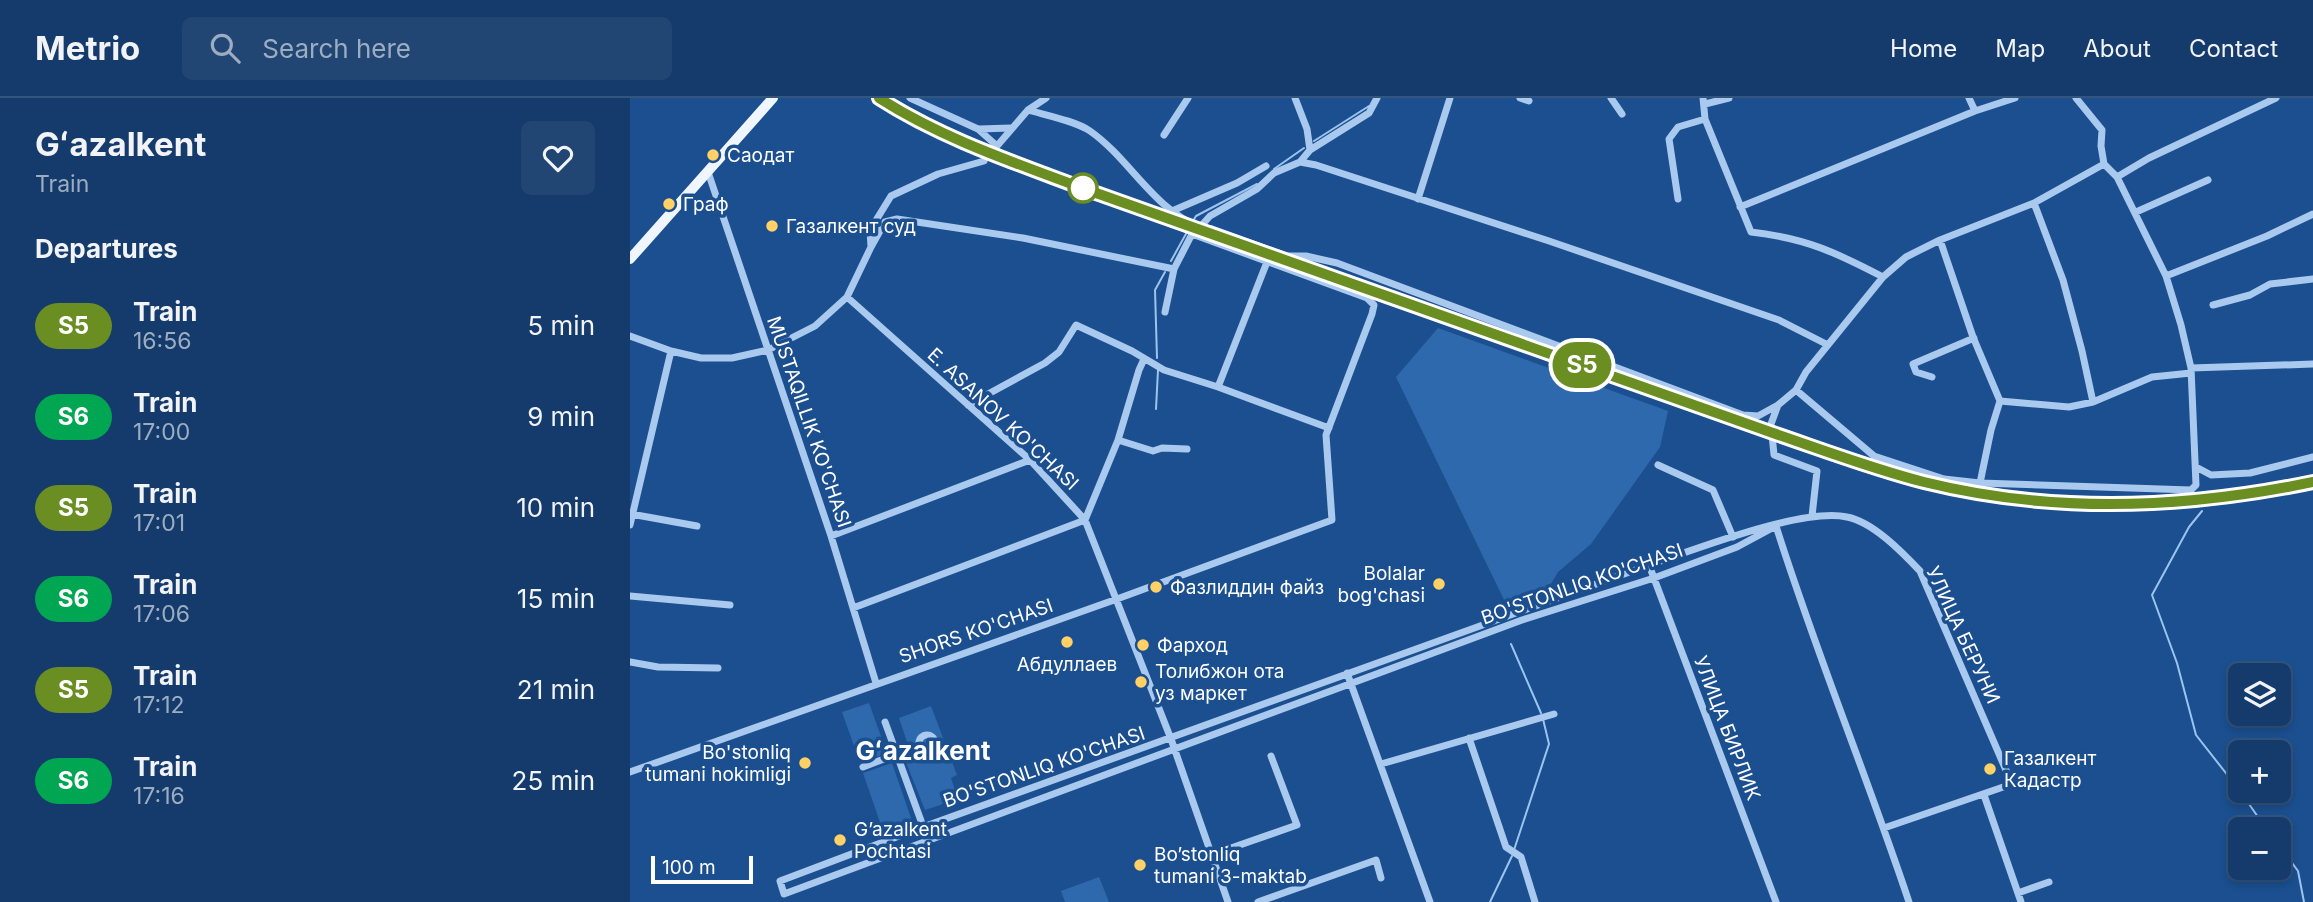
<!DOCTYPE html>
<meta charset="utf-8">
<style>
:root{--surface:#143b6b;--page:#214673;--text:#f1f3f6;--muted:#9dadc1;--line:#33557e}
body{margin:0;font-family:Inter,sans-serif;background:var(--page);color:var(--text);height:100vh;display:flex;flex-direction:column;font-size:26px;white-space:nowrap}
*{box-sizing:border-box;margin:0}
p{font-size:23px;color:var(--muted)}
.icon{flex:none;width:38px;height:38px;fill:none;stroke:currentColor;stroke-width:2;stroke-linecap:round;stroke-linejoin:round}
.map{position:relative;flex:1;overflow:hidden}
.side{display:flex;flex-direction:column;background:var(--surface);width:630px}
.side>*{flex:none}
.badge{padding:0 14px;border-radius:23px;font-size:24px;line-height:46px}
.tools{position:absolute;left:1598px;top:565px;display:grid;gap:14px}
.tools a{display:grid;place-items:center;width:63px;height:63px;border-radius:10px;background:var(--surface);box-shadow:0 4px 10px #0003,0 0 0 2px var(--line);font-size:35px}
.scale{position:absolute;left:21px;bottom:18px;width:102px;box-sizing:border-box;padding-left:7px;border:4px solid #fff;border-top:0;font-size:19px;line-height:24px;white-space:nowrap;color:#fff;-webkit-text-stroke:5px #1b4f8f;paint-order:stroke}
.map>.badge{position:absolute;translate:-50% -50%;box-shadow:0 0 0 4px #fff}
h2{padding:0 35px;font-size:26px;line-height:63px}
.round{display:grid;place-items:center;flex:none;width:74px;height:74px;border-radius:10px;background:var(--page)}
.head{display:flex;align-items:center;justify-content:space-between;height:119px;padding:0 35px}
h1{font-size:33px;font-weight:700;line-height:52px}
ul{padding:0;list-style:none}
li{display:flex;align-items:center;gap:21px;height:91px;padding:0 35px}
li div{flex:1}
li b{display:block;font-size:26px}
li em{font-style:normal}
li .badge{min-width:77px;font-weight:700;text-align:center}
header{display:flex;align-items:center;gap:42px;box-sizing:border-box;height:98px;padding:0 35px;background:var(--surface);border-bottom:2px solid var(--line)}
header strong{font-size:33px}
nav{display:flex;gap:38px;margin-inline-start:auto;font-size:24px}
.search{width:490px;height:63px;background:var(--page);display:flex;align-items:center;gap:18px;box-sizing:border-box;padding:0 24px;border-radius:10px;color:var(--muted);font-size:26px}
main{display:flex;flex:1;min-height:0}
.map>svg:first-child{display:block}
</style>
<header>
<strong>Metrio</strong>
<div class="search"><svg class="icon" aria-label="search" viewBox="0 0 24 24"><circle cx="10" cy="10" r="6"/><path d="M15 15l6 6"/></svg>Search here</div>
<nav><a>Home</a><a>Map</a><a>About</a><a>Contact</a></nav>
</header>
<main>
<section class="side">
<div class="head"><div><h1>Gʻazalkent</h1><p>Train</p></div><a class="round"><svg class="icon" aria-label="heart" viewBox="0 0 24 24"><path d="M12 20l-8-8c-3-5 5-10 8-4 3-6 11-1 8 4z"/></svg></a></div>
<h2>Departures</h2>
<ul>
<li><span class="badge" style="background:#6b8e23;color:#fff">S5</span><div><b>Train</b><p>16:56</p></div><em>5 min</em></li>
<li><span class="badge" style="background:#00a651;color:#fff">S6</span><div><b>Train</b><p>17:00</p></div><em>9 min</em></li>
<li><span class="badge" style="background:#6b8e23;color:#fff">S5</span><div><b>Train</b><p>17:01</p></div><em>10 min</em></li>
<li><span class="badge" style="background:#00a651;color:#fff">S6</span><div><b>Train</b><p>17:06</p></div><em>15 min</em></li>
<li><span class="badge" style="background:#6b8e23;color:#fff">S5</span><div><b>Train</b><p>17:12</p></div><em>21 min</em></li>
<li><span class="badge" style="background:#00a651;color:#fff">S6</span><div><b>Train</b><p>17:16</p></div><em>25 min</em></li>
</ul>
</section>
<div class="map">
<svg width="1683" height="804" viewBox="0 0 1683 804">
<rect width="100%" height="100%" fill="#1b4f8f"/>
<path fill="#2e69ad" d="M808,230L1038,313L1030,349L961,446L928,474L915,496L877,508L766,279Z
M239,605L257,655L230,665L212,614Z
M301,608L327,677L321,680L328,701L295,712L273,657L280,653L269,620Z
M262,665L283,726L254,736L233,675Z
M469,779L479,804H435L431,793Z"/>
<g fill="none" stroke-linecap="round" stroke-linejoin="round">
<path stroke="#9cc4f0" stroke-width="2" d="M684,43L739,8
M644,71L674,50
M563,123L566,118L627,86
M541,163L557,134
M527,260L525,192L535,174
M526,311L528,272
M1572,413L1559,429L1522,497L1547,565L1566,637L1610,693
M881,546L911,615
M1610,693L1637,732
M1648,746L1668,773L1674,804
M884,752L919,646L913,621
M860,804L882,758"/>
<path stroke="#a9c9ee" stroke-width="7" d="M280,0L348,31L367,48L398,12L416,0
M665,0L677,31L680,52
M890,0L899,3
M981,0L992,16
M1073,0L1075,21L1121,134C1175,140 1205,154 1253,179
M1339,0L1345,13
M1075,6L1099,0
M398,12C415,17 446,23 460,33C500,61 523,111 570,129L580,118L627,91L644,75L670,64L686,67L919,143L1149,222L1198,247
M349,31L381,30
M534,37L558,0
M670,64L680,52L739,15L747,0
M78,74L201,438L246,585
M1487,79L1519,60L1646,0
M788,101L820,0
M1048,101L1039,41L1048,29L1075,21
M1404,105L1433,182L1452,253L1463,304
M1110,109L1345,13L1385,0
M542,113L607,85L636,68
M1506,114L1578,82
M570,129L582,131L657,158H676L707,165L1113,317L1128,318L1148,307L1166,292L1176,274L1253,179L1276,159L1310,142L1404,105L1474,66
M1310,142L1343,239L1370,303L1361,332L1350,385
M241,149L255,124L267,121L393,140L544,171
M1536,178L1637,138L1683,116
M217,199L400,362L455,422L541,641L598,804
M1583,207L1620,197L1640,186L1683,181
M0,238L41,253L71,260H102L138,252L185,228L217,199L241,149L240,132L261,98L308,76L354,63
M1561,270L1683,266
M1302,279L1286,274L1283,266L1344,240
M588,289L637,164
M1166,292L1244,358L1314,381L1350,385L1561,392L1566,387L1561,270L1551,227L1536,178L1487,79L1474,66L1471,48L1472,32L1446,0
M1370,303L1439,309L1463,304L1522,279L1561,275
M338,307L415,265L429,254L446,227L502,253L534,272L588,289L699,330
M1148,307L1141,326L1144,357L1187,373L1182,418
M488,342L523,353L532,350L557,351
M1028,367L1083,392L1103,439
M1566,369L1581,377L1620,375L1683,359
M1,416L67,428
M0,427L41,253
M1146,428L1107,449L1024,480L892,522L154,796L150,783L293,729L1019,467C1064,452 1173,409 1217,419C1243,424 1272,454 1290,473L1382,686L1254,730
M1146,428C1186,555 1237,678 1279,804
M201,438L400,362
M1019,467L1146,804
M0,498L100,507
M223,510L455,422L488,342L509,272L514,261
M0,564L28,569L88,570
M717,575L800,804
M255,624L298,742
M289 645a8 8 0 1 1 16 0a8 8 0 1 1-16 0Z
M839,640L876,749L891,759L905,804
M751,666L924,616
M233,669L290,647
M0,674L487,501L702,422L696,337L742,216L744,207L737,200L562,136L544,171L535,214
M1354,697L1391,804
M581,757L667,727L641,658
M1388,795L1419,784
M628,804L746,762L751,780"/>
<path stroke="#f0f6ff" stroke-width="10" d="M0,161L143,0"/>
<g stroke="#fff" stroke-width="4.5">
<path id="rail" d="M249,0C312,40 383,64 452,90L1143,335C1193,352 1243,371 1294,384C1423,416 1554,411 1683,384"/>
</g>
<use href="#rail" stroke="#1b4f8f" stroke-width="2" stroke-dasharray="5" stroke-linecap="butt"/>
</g>
<g fill="none" stroke-linecap="round" stroke-linejoin="round">
<g stroke="#fff" stroke-width="16">
<path id="line" d="M249,0C311,40 383,64 452,90L1143,335C1193,352 1243,371 1294,384C1423,416 1554,411 1683,384"/>
</g>
<use href="#line" stroke="#6b8e23" stroke-width="10"/>
</g>
<g fill="#ffd166" stroke="#1b4f8f" stroke-width="2.5">
<circle cx="83" cy="57" r="7"/>
<circle cx="39" cy="106" r="7"/>
<circle cx="142" cy="128" r="7"/>
<circle cx="809" cy="486" r="7"/>
<circle cx="526" cy="489" r="7"/>
<circle cx="437" cy="544" r="7"/>
<circle cx="513" cy="547" r="7"/>
<circle cx="511" cy="584" r="7"/>
<circle cx="175" cy="665" r="7"/>
<circle cx="1360" cy="671" r="7"/>
<circle cx="210" cy="742" r="7"/>
<circle cx="510" cy="767" r="7"/>
</g>
<circle fill="#fff" stroke="#6b8e23" stroke-width="3.5" cx="453" cy="90" r="14"/>
<g text-anchor="middle" dominant-baseline="central" stroke-width="7" stroke-linejoin="round" paint-order="stroke">
<g font-size="19" fill="#fff" stroke="#1b4f8f" text-anchor="start">
<text x="97" y="57">Саодат</text>
<text x="53" y="106">Граф</text>
<text x="156" y="128">Газалкент суд</text>
<text x="795" y="475" text-anchor="end">Bolalar<tspan x="795" dy="22">bog'chasi</tspan></text>
<text x="540" y="489">Фазлиддин файз</text>
<text x="527" y="547">Фарход</text>
<text x="437" y="566" text-anchor="middle">Абдуллаев</text>
<text x="525" y="573">Толибжон ота<tspan x="525" dy="22">уз маркет</tspan></text>
<text x="161" y="654" text-anchor="end">Bo'stonliq<tspan x="161" dy="22">tumani hokimligi</tspan></text>
<text x="1374" y="660">Газалкент<tspan x="1374" dy="22">Кадастр</tspan></text>
<text x="224" y="731">Gʼazalkent<tspan x="224" dy="22">Pochtasi</tspan></text>
<text x="524" y="756">Bo’stonliq<tspan x="524" dy="22">tumani 3-maktab</tspan></text>
</g>
<g font-size="19" fill="#fff" stroke="#1b4f8f">
<text transform="translate(373 321) rotate(43)">E. ASANOV KO'CHASI</text>
<text transform="translate(179 324) rotate(71)">MUSTAQILLIK KO'CHASI</text>
<text transform="translate(952 486) rotate(-19)">BO'STONLIQ KO'CHASI</text>
<text transform="translate(346 533) rotate(-19)">SHORS KO'CHASI</text>
<text transform="translate(1333 537) rotate(65)">УЛИЦА БЕРУНИ</text>
<text transform="translate(1097 630) rotate(69)">УЛИЦА БИРЛИК</text>
<text transform="translate(414 669) rotate(-19)">BO'STONLIQ KO'CHASI</text>
</g>
<g font-size="26" font-weight="bold" fill="#fff" stroke="#1b4f8f">
<text x="293" y="652">Gʻazalkent</text>
</g>
</g>
</svg>
<div class="tools">
<a><svg class="icon" aria-label="layers" viewBox="0 0 24 24"><path d="M12 4l9 5-9 5-9-5zM3 14l9 5 9-5"/></svg></a>
<a>+</a>
<a>−</a>
</div>
<div class="scale">100 m</div>
<b class="badge" style="left:952px;top:267px;background:#6b8e23;color:#fff">S5</b>
</div>
</main>
